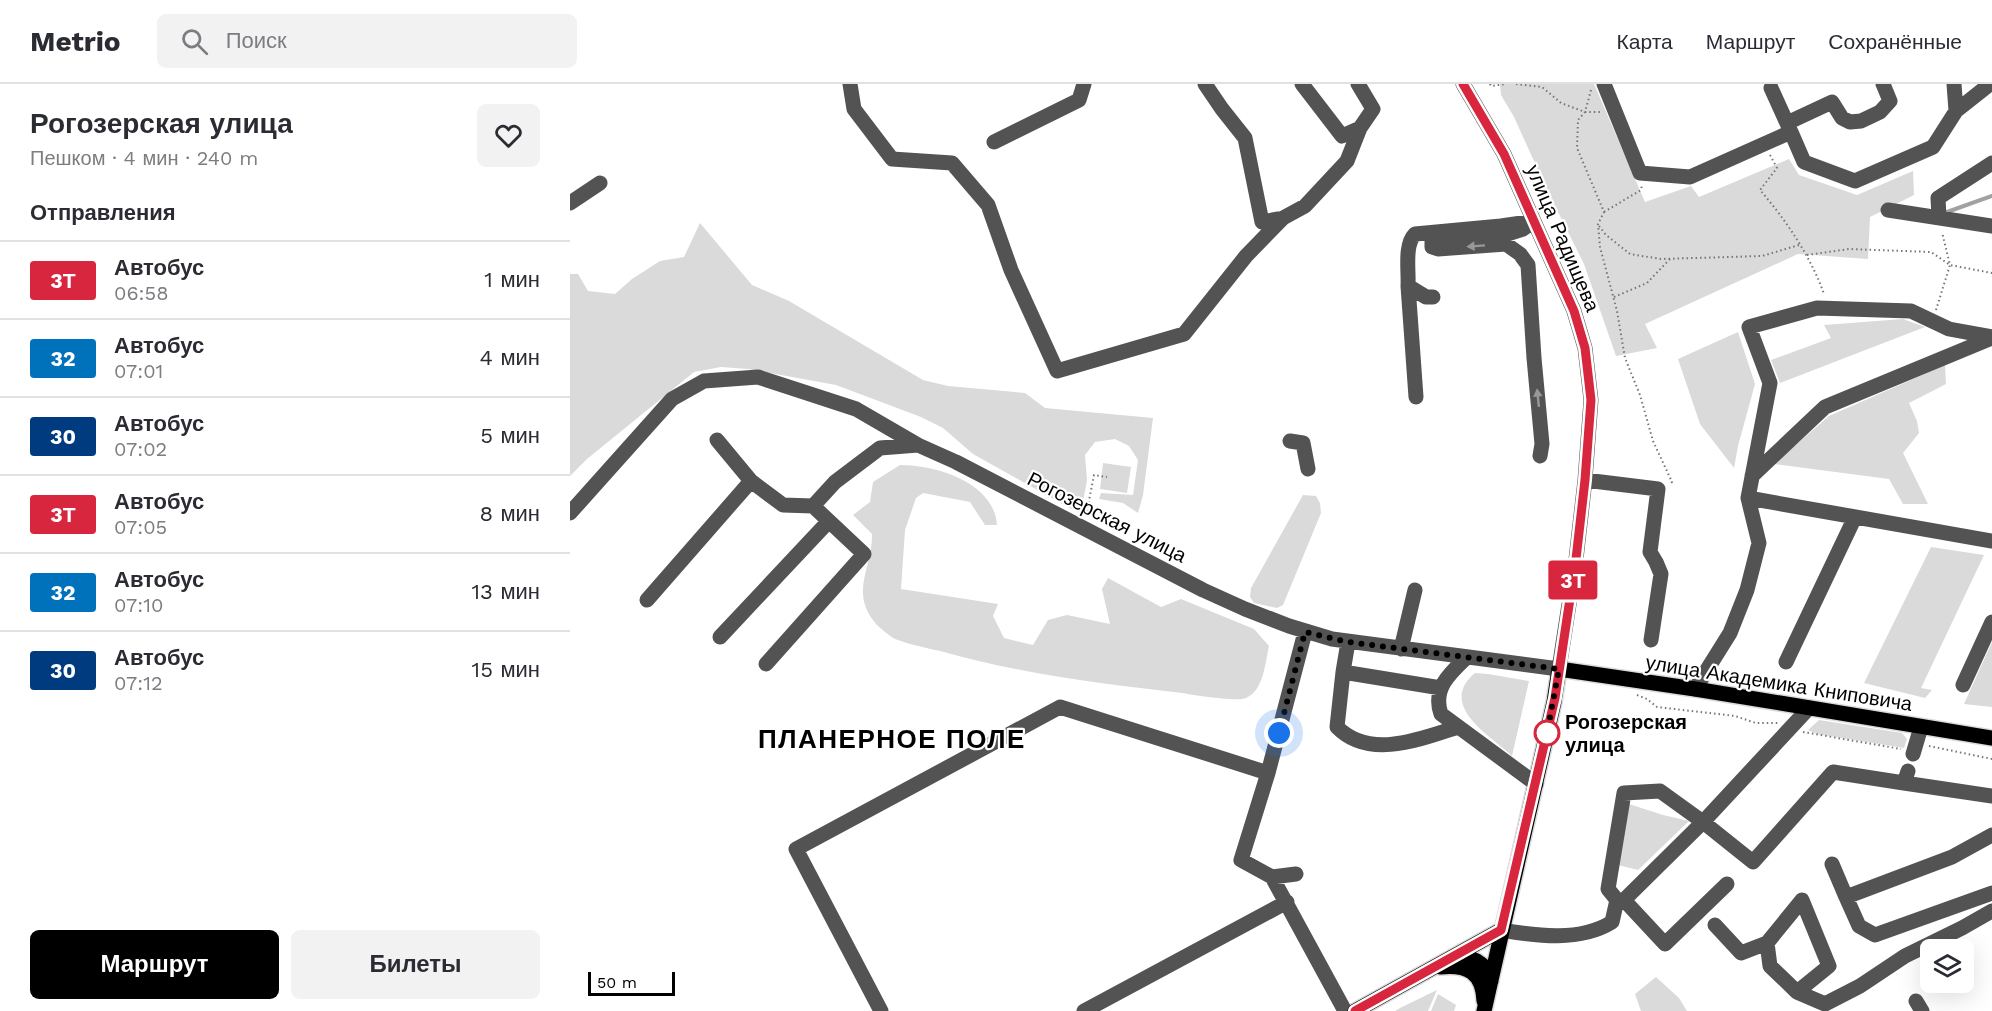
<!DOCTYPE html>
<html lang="ru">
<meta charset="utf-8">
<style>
:root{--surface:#fff;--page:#f2f2f3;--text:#2b2b33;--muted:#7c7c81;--line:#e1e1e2;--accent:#000}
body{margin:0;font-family:"Work Sans",sans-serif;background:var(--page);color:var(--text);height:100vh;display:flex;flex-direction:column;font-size:22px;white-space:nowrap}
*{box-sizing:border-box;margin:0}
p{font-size:20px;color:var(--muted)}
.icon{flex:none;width:33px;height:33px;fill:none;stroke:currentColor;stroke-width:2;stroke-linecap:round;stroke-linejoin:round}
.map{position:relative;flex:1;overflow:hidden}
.drawer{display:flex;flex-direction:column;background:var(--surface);width:570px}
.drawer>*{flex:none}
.badge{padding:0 12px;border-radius:4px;font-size:21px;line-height:39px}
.tools{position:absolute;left:1350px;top:855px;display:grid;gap:12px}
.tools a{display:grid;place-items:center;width:54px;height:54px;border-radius:9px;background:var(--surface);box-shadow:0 6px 24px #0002;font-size:30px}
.scale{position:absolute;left:18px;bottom:15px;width:87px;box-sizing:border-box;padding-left:6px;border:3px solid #000;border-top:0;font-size:16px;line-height:21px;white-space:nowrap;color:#000;-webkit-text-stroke:4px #fff;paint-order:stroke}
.you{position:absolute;width:30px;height:30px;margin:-15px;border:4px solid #fff;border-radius:50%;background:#1a73e8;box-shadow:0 0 0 9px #1a73e833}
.map>.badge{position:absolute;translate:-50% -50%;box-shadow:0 0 0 3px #fff}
h2{padding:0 30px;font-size:22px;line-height:54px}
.round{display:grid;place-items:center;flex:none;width:63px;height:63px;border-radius:9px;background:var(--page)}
.head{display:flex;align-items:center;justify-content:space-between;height:102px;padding:0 30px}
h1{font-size:28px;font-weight:600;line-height:45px}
.primary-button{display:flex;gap:12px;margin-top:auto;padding:12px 30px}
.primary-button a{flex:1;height:69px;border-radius:9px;background:var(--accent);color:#fff;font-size:24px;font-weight:600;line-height:69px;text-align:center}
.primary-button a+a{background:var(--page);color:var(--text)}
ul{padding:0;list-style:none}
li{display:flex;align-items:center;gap:18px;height:78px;padding:0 30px;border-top:2px solid var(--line)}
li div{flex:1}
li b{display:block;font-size:22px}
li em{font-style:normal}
li .badge{min-width:66px;font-weight:700;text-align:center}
header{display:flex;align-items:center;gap:36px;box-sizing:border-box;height:84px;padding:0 30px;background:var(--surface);border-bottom:2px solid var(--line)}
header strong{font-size:28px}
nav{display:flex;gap:33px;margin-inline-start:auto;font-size:21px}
.search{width:420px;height:54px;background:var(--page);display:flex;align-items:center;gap:15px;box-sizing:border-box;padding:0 21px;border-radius:9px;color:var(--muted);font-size:22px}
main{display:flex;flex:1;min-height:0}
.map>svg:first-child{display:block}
</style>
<header>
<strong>Metrio</strong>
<div class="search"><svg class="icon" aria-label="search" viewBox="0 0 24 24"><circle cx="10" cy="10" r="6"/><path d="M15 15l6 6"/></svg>Поиск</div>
<nav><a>Карта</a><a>Маршрут</a><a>Сохранённые</a></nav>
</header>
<main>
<section class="drawer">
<div class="head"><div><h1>Рогозерская улица</h1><p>Пешком · 4 мин · 240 m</p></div><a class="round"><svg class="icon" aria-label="heart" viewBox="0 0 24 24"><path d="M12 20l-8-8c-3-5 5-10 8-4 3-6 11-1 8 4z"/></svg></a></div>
<h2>Отправления</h2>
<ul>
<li><span class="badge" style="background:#d7263d;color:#fff">3Т</span><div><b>Автобус</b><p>06:58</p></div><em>1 мин</em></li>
<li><span class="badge" style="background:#0072bc;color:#fff">32</span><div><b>Автобус</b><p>07:01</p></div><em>4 мин</em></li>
<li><span class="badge" style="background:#003b80;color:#fff">30</span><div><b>Автобус</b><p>07:02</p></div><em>5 мин</em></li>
<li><span class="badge" style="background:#d7263d;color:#fff">3Т</span><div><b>Автобус</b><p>07:05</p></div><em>8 мин</em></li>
<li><span class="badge" style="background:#0072bc;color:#fff">32</span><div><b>Автобус</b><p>07:10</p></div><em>13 мин</em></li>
<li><span class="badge" style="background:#003b80;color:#fff">30</span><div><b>Автобус</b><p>07:12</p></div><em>15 мин</em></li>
</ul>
<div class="primary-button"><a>Маршрут</a><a>Билеты</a></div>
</section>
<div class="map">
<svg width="1422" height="927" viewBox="0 0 1422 927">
<rect width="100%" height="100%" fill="#fff"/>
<path fill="#dadada" d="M930,0H1024L1075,118L1121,102L1129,113L1219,75L1229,91L1287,111L1343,87L1344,111L1300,133L1298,175L1228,170L1075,240L1087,264L1046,272L1014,180L978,108L944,33L931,11Z
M130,139L182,201L219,217L353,296L378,302L455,309L475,324L583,334L573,411L568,429L553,419L529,415L531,409L563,411L568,376L559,362L545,355L525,358L515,371L517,396L512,423L503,426L403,370L373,344L351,333L266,301L178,285L151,283L124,288L17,375L0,392V190H8L18,207L45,210L62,195L90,177L114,173Z
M1333,235L1355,243L1210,299L1201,276L1261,254L1254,241Z
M1168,248L1185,300L1168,362L1164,384L1130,340L1108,275Z
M1375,281L1376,300L1339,319L1347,337L1349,349L1333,369L1358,420H1333L1319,395L1204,380L1259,332Z
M533,379L561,383L557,409L530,405Z
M330,381C366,381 424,398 427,441H415L400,418L353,409L346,414L335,446L331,505L428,520L423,532L434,554L463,561L478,536L497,531L540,540L532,505L538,494L591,523L611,515L684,545L699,562C695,579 694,606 676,614C667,618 624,611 612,609C532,600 452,590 374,568C358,564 340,561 325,555C319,552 312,545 307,541C278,509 303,483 302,450L283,431L300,418L303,398Z
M733,411L746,412L750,419L751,429L713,521L707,524L684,519L680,513L681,504Z
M1361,463L1414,471L1351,604L1362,606L1355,614L1294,599Z
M1422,558V623L1394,620Z
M905,589L918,590L959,597L942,672C919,651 867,621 905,589Z
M1249,636L1332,649L1337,655L1334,664L1247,650L1238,646Z
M1056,719L1093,731L1119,737L1068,786L1044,780Z
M1086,893L1109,914L1117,927H1071L1065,910Z
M867,906L858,927H825L830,924Z
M868,910L886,921L884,927H861Z"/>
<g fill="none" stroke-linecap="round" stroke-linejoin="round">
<path stroke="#a1a1a1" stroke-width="4" d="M1377,128L1422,112"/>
<g stroke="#dbdbdb" stroke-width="18">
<path id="major" d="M883,876C901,870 916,878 921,897
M870,883C897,880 913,888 914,917
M785,927L931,846
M914,927L984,618L989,585L1125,605L1422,654"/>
</g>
<path stroke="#757575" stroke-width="2" stroke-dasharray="1.5 3" stroke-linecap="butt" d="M920,0L921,2L936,0
M946,0L972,3L991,19L1015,28H1032
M1021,6L1015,28L1008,36L1007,64L1034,128L1028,140L1030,163L1047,227L1055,274L1070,311L1083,357L1102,398L1100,400
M1200,71L1207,84L1190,106C1216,136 1241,173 1254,210
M1034,128L1071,106L1072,101
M1029,142L1036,151L1060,170L1091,175L1192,172L1229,161
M1237,171L1279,165L1361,168L1380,181L1422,189
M1044,213L1077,199L1100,175
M1366,226L1380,181L1372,148
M516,432L524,391L537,393
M1067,611L1077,615L1087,623L1165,632L1186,639H1209
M1233,648L1331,665
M1359,662L1422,675"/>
<path stroke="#535353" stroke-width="15" d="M280,0L284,25L322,75L382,79L418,121L441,186L487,287L614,250L676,172L713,134
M635,0L652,25L675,54L692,138L713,134L735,122L777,77L790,44L803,25L788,0
M732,0L772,52L790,44
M1034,0L1070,89L1120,93L1221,48L1234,78L1285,97L1363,63L1386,27L1384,0
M1201,4L1221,48
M1386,27L1420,0
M1217,39L1262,18L1272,34L1280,38L1291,37L1310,28L1320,17L1313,0
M424,58L509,16L514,0
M0,119L30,99
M1318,126L1422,142
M1369,133L1368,114L1422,79
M838,202L846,313
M863,213H856L838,202C839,187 834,161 845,150L931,142L964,137L953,145L934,151L865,157L862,158V163L868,165L936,160L950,170L958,181L964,274L972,360L970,372
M147,356L181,397L213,421L243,422L265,398L310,364L348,361L386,378L633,506L675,525L719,542L762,555L989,585L1006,475L1015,396L1021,316L1015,264L1004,227L934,70L893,0
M720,357L733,359L738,385
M1182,392L1255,323L1422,254
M1015,396L1088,405L1080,468L1086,478L1091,490L1081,556
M1178,414L1422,457
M0,429L102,315L134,297L188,293L286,325L348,361
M77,516L181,397
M735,548L698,689L671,776L702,793L775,927
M150,553L258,438
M831,565L845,506
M897,573C880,589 862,605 871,630L966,700
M1216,578L1285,433
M196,580L294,470L243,422
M773,588L778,558
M1393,601L1422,538
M871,604L773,588L767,643C799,676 851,655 888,643
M1125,605L1160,549L1177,506L1189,459L1178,414L1200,299L1179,243L1247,224L1341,227L1379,245L1422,253
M1239,624L1133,738L1054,816H1047L1038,805L1054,709L1090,707L1133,738L1183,778L1263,688L1334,699L1338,687
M1343,670L1351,643
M1334,699L1422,712
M1262,780L1276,813L1382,773L1422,751
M702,793L726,790
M1276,813L1289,842L1305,851L1422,809
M1054,816L1095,860L1157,800
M1145,841L1171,869L1197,859
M931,846C967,852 1010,858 1042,838L1047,816
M1227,908L1259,882L1232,816L1197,859L1200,882L1227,908L1255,920L1290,902L1335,872L1392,844L1422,827
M1346,917L1352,927
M311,927L226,765L490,623L698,689
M514,927L717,818"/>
<use href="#major" stroke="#000" stroke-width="15"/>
</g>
<defs><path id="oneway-solid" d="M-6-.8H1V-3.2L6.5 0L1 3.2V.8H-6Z" transform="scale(1.5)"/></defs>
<g fill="#989898">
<use href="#oneway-solid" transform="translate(906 162) rotate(176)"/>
<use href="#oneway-solid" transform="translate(968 314) rotate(-96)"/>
</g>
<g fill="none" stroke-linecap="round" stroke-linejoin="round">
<g stroke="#fff" stroke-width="14">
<path id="line" d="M785,927L931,846L985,614L1006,475L1015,396L1021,316L1015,264L1004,227L934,70L893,0"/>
</g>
<use href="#line" stroke="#d7263d" stroke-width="9"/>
<path stroke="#000" stroke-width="6" stroke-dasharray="0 10.8" d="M709,649L735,548L778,558L989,585L977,649"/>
</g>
<circle fill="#fff" stroke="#d7263d" stroke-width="3" cx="977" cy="649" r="12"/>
<g text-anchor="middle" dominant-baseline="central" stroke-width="4.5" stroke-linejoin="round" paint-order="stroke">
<g font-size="20" fill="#000" stroke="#fff">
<text transform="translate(993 154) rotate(67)">улица Радищева</text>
<text transform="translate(537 433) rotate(27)">Рогозерская улица</text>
<text transform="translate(1209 599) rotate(9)">улица Академика Книповича</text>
</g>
<g font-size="20" font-weight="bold" fill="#000" stroke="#fff" text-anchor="start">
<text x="995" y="638">Рогозерская<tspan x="995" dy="23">улица</tspan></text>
</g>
<g font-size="26" font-weight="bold" letter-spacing="1.5" fill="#000" stroke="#fff">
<text x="322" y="655">ПЛАНЕРНОЕ ПОЛЕ</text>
</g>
</g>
</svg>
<div class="tools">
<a><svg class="icon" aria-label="layers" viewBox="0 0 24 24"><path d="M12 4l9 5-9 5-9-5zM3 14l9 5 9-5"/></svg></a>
</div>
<div class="scale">50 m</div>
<div class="you" style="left:709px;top:649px"></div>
<b class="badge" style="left:1003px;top:496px;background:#d7263d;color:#fff">3Т</b>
</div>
</main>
